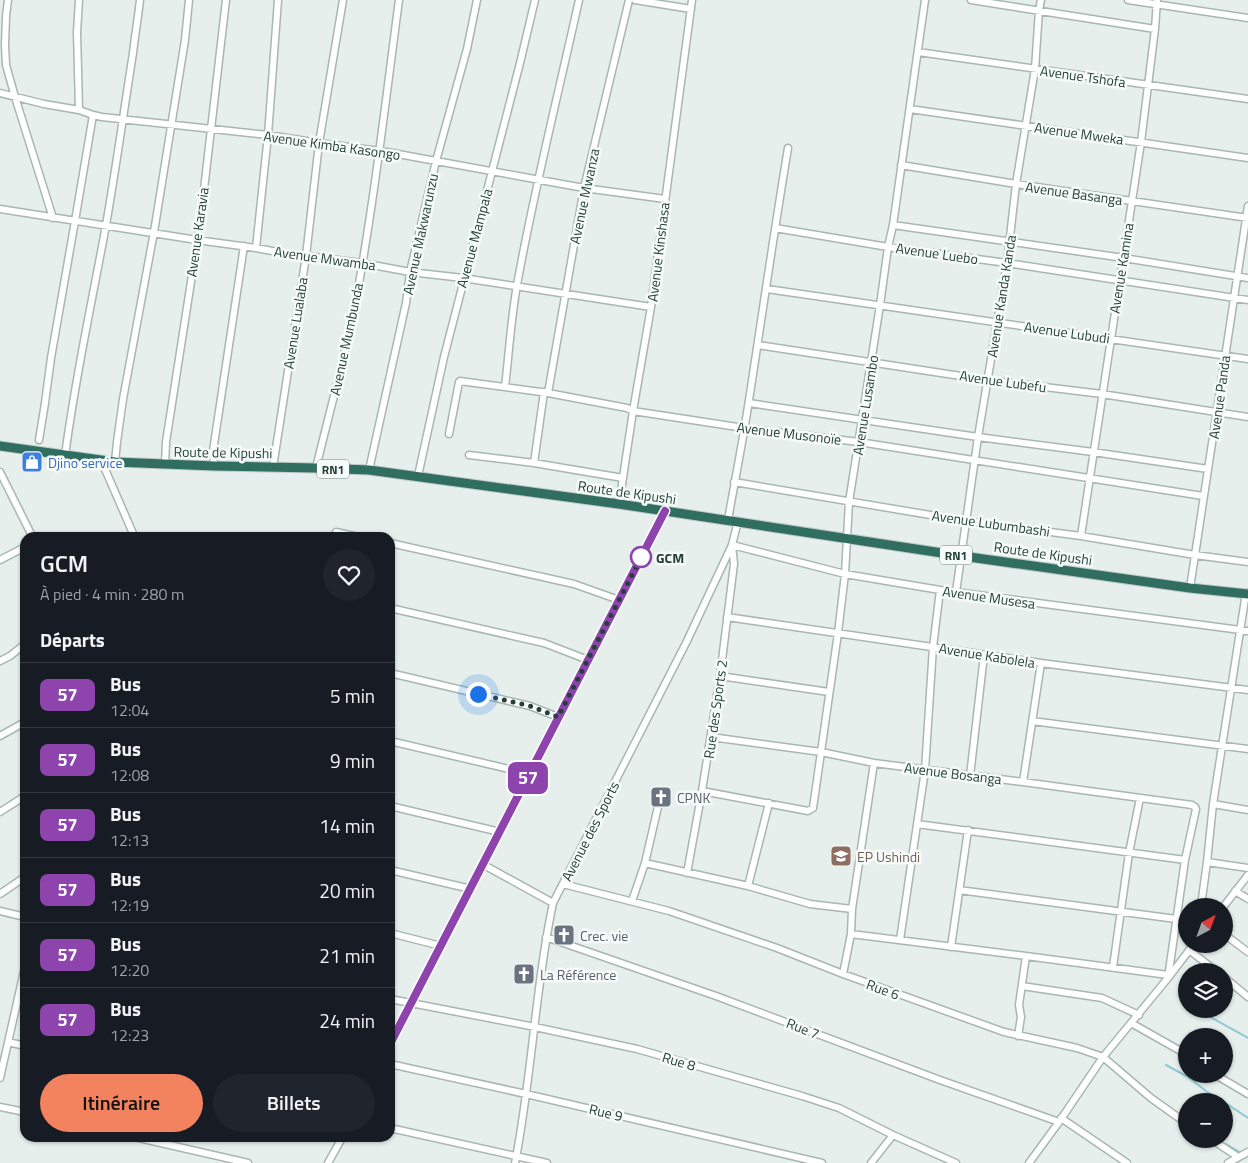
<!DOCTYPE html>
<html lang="fr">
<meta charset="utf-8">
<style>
:root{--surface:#171b24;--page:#20242c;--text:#f1f3f6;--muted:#9ea1a6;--line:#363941;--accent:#f3835f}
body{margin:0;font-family:"Titillium Web",sans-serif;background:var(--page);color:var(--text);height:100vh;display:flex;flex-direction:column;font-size:19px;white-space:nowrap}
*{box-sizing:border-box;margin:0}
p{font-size:16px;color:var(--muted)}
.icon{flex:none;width:28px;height:28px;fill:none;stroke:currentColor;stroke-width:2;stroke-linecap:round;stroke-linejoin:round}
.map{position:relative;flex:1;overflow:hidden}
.panel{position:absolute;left:20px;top:532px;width:375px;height:610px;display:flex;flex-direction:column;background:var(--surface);border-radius:15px;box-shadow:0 1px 4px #0004}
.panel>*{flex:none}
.badge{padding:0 10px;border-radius:8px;font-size:18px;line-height:32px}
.needle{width:32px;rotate:41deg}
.fabs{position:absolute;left:1178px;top:898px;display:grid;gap:10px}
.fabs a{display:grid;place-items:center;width:55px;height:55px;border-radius:50%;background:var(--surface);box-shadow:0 1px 4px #0004;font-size:25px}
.you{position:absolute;width:25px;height:25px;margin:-12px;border:4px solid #fff;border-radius:50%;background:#1a73e8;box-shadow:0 0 0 8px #1a73e833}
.map>.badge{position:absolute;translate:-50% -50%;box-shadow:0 0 0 2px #fff}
h2{padding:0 20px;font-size:19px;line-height:45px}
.round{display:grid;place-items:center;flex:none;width:52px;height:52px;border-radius:26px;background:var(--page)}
.head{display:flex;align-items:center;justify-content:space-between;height:85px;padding:0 20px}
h1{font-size:24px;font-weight:600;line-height:38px}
.primary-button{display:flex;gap:10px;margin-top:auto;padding:10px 20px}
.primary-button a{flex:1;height:58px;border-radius:30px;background:var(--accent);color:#111;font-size:20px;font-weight:600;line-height:58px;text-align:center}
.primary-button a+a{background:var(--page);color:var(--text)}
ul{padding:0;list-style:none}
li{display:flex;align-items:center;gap:15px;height:65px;padding:0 20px;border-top:1px solid var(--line)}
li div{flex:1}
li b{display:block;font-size:19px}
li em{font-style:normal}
li .badge{min-width:55px;font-weight:700;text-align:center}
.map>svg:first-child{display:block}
</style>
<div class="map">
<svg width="1248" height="1163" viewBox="0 0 1248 1163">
<rect width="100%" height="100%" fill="#e6efeb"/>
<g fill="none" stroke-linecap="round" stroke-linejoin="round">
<path stroke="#8ec9d4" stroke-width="2" d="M1196,1009L1248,1038
M1166,1065L1188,1077L1206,1091L1222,1101
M1224,1102L1248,1118
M1226,1144L1241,1153"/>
<g stroke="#a8b7b2" stroke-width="9">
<path id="minor" d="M8,0L6,16L5,45L6,65L15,97L53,218
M79,0L77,32L79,110
M635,0L691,9
M971,0L1155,29
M1128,0L1248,18
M918,52L1248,99
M0,93L44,104L79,110L93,115L102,117L268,135L319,143L387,152L584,188L665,199
M910,109L1248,158
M901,165L1016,184L1248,218
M0,209L197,240L256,248L283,253L362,263L410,272L463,278L651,307
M893,225L1124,258L1248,278
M775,228L888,247L1007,263L1248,300
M256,248L268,135L278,0
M767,289L1248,359
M758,345L987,380L1102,394L1248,417
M505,387C509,353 511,319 517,285C534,190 558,95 579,0
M548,393L584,188L629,0
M749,403L978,437L1093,452L1208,469
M449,434L459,382L460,381L548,393L627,408L633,411L744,428L859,442L1203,496
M39,440L45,403L51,358L75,221L93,115
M469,455L534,463L623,478
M65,456C75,378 92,302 106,225C116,168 124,110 133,53C135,35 138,18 140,0
M101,460L135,538
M115,462L117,442L123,399L154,232L185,40L189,0
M534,463L544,392
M165,464L166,442L200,224L226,0
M214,466L213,451L244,246
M273,467L306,256L319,143L343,0
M316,468C328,418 342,367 353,316C373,212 385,105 399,0
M369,470L406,303L410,272L436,161L467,49L477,0
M0,472L33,538
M418,476L444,357L520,63L535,0
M734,482L966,521L1081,536L1195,555L1248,562
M619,504L633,411L651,307L692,0
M728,520C735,480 743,440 749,400C762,316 774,232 788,148
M336,532L363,538
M1081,536L1141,142L1155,29L1157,0
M390,543L574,584L619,600
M0,560L25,547
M1190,588L1248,206
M956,592L978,437L1007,263L1016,184L1035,69L1039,10L1041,0
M390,608L544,643L588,660
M727,617L1041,663L1248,690
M0,661L10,656L25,644
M390,673L530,706L558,717
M720,676L829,692
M1032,721L1248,749
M0,736L25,722
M711,737L821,752L874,763L1023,782L1192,805L1195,807L1196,809L1185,860L1168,978
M390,741L530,774
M970,776L984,655
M1023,782L1041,663
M702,791L808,811L813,808L838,633L845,574L849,502L880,305L888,247L893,225L925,0
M1213,804L1248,810
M390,806L500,832
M0,812L25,796
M917,824L1185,860
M1207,862L1248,868
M645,863L748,886L810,904L852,909
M484,865L553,903
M390,870L471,889
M687,873L702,791L720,676L734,564L732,545L845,574L940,590L1248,631
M563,884L669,911L777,948L843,974L1004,1032L1077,1048L1103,1057L1151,1098L1186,1123
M748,886L769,803
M959,890L1176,919
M1235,891L1248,899
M0,894L25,877
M632,901L645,863L660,798
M1201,906L1207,862L1213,804L1246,593
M1224,906L1248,875
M0,911L25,917
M390,933L441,946
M851,934L1026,956L1168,975
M1224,934L1248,952
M546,937L716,996L940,1080L1059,1122
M900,940L925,770L933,647L940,590
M951,947L968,830
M1189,950L1216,971
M1113,967L1129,853L1140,798
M843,974L851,934L852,909L874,763
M1224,977L1248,997
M1022,986L1102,998L1139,1015
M390,999L535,1027L637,1049L802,1096L839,1108L893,1135L956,1163
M1131,1023L1186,1054
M1018,1036L1021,1017L1019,1005L1026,956
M8,1042L25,1046
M390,1044C483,867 573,689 665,511
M390,1064L526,1094L822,1163
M1214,1074L1248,1094
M0,1078L25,967
M0,1107L25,1112
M1061,1118L1127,1163
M390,1128L547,1163
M139,1138L248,1163
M1211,1139L1238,1157
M328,1163L342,1138
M515,1163C532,1077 535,988 553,903L687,641L732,545L738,521
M871,1163L893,1135
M1029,1163L1059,1122L1103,1057L1168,978L1194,944
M1228,1163L1248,1152"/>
</g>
<g stroke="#c2cac8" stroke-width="11">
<path id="highway" d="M0,446L115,462L214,466L316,468L369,470L619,504L962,556L1190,588L1248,594"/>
</g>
<use href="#minor" stroke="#fff" stroke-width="6"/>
<use href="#highway" stroke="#2f6e61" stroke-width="9"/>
</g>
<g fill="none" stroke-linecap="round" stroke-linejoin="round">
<g stroke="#fff" stroke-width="11">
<path id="line" d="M390,1044C482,867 573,689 665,511"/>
</g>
<use href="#line" stroke="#8e44ad" stroke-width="8"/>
<path stroke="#244139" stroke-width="5" stroke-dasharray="0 9" d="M478,694L530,706L558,717L642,556L641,557"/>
</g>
<defs>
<g id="shop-square" transform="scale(1.125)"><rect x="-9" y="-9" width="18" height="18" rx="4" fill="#3f7fe0" stroke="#f6fbf9"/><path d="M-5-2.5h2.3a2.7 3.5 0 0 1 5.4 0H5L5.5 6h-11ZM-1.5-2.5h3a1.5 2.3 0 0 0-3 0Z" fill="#fff"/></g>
<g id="church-square" transform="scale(1.125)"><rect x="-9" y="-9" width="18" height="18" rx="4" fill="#6b7280" stroke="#f6fbf9"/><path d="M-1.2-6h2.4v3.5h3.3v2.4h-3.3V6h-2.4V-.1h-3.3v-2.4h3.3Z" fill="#fff"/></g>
<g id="school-square" transform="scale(1.125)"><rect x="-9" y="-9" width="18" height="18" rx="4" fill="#8d6e63" stroke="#f6fbf9"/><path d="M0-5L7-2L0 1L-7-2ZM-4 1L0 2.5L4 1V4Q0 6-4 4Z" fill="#fff"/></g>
</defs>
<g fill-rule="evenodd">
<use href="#shop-square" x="32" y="462"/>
<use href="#church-square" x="661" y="797"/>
<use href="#school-square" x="841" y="856"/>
<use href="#church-square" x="564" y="935"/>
<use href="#church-square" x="524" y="974"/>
</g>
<circle fill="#fff" stroke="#8e44ad" stroke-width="2.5" cx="641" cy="557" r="10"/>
<g text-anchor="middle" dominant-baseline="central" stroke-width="5" stroke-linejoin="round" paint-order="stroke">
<g fill="#f6fbf9" stroke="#637973" stroke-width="1">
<rect x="317" y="459.5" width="32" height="19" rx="4"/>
<rect x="940" y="545.5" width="32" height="19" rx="4"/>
</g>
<g font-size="12" font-weight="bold" fill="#244139">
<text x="333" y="469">RN1</text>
<text x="956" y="555">RN1</text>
</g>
<g font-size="14" fill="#244139" stroke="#f6fbf9">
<text transform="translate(1083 76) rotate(8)">Avenue Tshofa</text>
<text transform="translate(1079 133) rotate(8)">Avenue Mweka</text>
<text transform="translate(332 145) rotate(8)">Avenue Kimba Kasongo</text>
<text transform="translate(1074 193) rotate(8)">Avenue Basanga</text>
<text transform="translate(584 196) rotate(-78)">Avenue Mwanza</text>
<text transform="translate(197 232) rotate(-82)">Avenue Karavia</text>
<text transform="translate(420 234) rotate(-78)">Avenue Makwarunzu</text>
<text transform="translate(474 238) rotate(-75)">Avenue Mampala</text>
<text transform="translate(658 252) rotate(-83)">Avenue Kinshasa</text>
<text transform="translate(937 253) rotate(8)">Avenue Luebo</text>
<text transform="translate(325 258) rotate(8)">Avenue Mwamba</text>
<text transform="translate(1121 268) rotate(-81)">Avenue Kamina</text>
<text transform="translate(1001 296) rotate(-81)">Avenue Kanda Kanda</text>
<text transform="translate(295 323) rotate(-81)">Avenue Lualaba</text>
<text transform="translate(1067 332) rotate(8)">Avenue Lubudi</text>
<text transform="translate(346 339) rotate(-78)">Avenue Mumbunda</text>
<text transform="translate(1003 381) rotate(8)">Avenue Lubefu</text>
<text transform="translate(1219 397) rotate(-82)">Avenue Panda</text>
<text transform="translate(865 405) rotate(-81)">Avenue Lusambo</text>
<text transform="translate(789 433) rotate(7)">Avenue Musonoïe</text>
<text transform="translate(223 452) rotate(1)">Route de Kipushi</text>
<text transform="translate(627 492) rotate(8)">Route de Kipushi</text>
<text transform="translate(991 523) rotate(8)">Avenue Lubumbashi</text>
<text transform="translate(1043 553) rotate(8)">Route de Kipushi</text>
<text transform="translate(989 597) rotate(8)">Avenue Musesa</text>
<text transform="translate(987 655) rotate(9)">Avenue Kabolela</text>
<text transform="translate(715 709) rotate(-82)">Rue des Sports 2</text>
<text transform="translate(953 773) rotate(7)">Avenue Bosanga</text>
<text transform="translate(590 831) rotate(-63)">Avenue des Sports</text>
<text transform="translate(883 989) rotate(20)">Rue 6</text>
<text transform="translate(803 1028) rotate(21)">Rue 7</text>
<text transform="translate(679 1061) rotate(16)">Rue 8</text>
<text transform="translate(606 1112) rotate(13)">Rue 9</text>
</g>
<g font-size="14" fill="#366cbe" stroke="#f6fbf9" text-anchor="start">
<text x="48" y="462">Djino service</text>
</g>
<g font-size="14" font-weight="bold" fill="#244139" stroke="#f6fbf9" text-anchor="start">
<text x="656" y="557">GCM</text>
</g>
<g font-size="14" fill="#5b616d" stroke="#f6fbf9" text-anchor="start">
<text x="677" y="797">CPNK</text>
<text x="580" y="935">Crec. vie</text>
<text x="540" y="974">La Référence</text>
</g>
<g font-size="14" fill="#785e54" stroke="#f6fbf9" text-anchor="start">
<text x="857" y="856">EP Ushindi</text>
</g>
</g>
</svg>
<div class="fabs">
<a><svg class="needle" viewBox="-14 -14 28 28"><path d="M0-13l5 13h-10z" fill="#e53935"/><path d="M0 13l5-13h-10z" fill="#9ea1a6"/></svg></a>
<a><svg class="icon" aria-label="layers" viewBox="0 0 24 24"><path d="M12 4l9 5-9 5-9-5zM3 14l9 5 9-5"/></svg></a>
<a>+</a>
<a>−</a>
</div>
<div class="you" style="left:478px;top:694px"></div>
<b class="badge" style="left:528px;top:778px;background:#8e44ad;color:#fff">57</b>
<section class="panel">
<div class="head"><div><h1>GCM</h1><p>À pied · 4 min · 280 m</p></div><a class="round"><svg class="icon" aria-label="heart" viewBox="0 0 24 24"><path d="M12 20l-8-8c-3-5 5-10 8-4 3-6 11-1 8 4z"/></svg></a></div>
<h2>Départs</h2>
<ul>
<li><span class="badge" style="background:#8e44ad;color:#fff">57</span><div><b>Bus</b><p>12:04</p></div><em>5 min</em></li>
<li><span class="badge" style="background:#8e44ad;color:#fff">57</span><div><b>Bus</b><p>12:08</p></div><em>9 min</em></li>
<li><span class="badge" style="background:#8e44ad;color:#fff">57</span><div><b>Bus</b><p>12:13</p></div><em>14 min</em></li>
<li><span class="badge" style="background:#8e44ad;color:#fff">57</span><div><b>Bus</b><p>12:19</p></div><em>20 min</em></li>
<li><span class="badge" style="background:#8e44ad;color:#fff">57</span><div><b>Bus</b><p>12:20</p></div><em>21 min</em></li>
<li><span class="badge" style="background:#8e44ad;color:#fff">57</span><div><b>Bus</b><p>12:23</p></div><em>24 min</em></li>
</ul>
<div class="primary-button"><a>Itinéraire</a><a>Billets</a></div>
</section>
</div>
